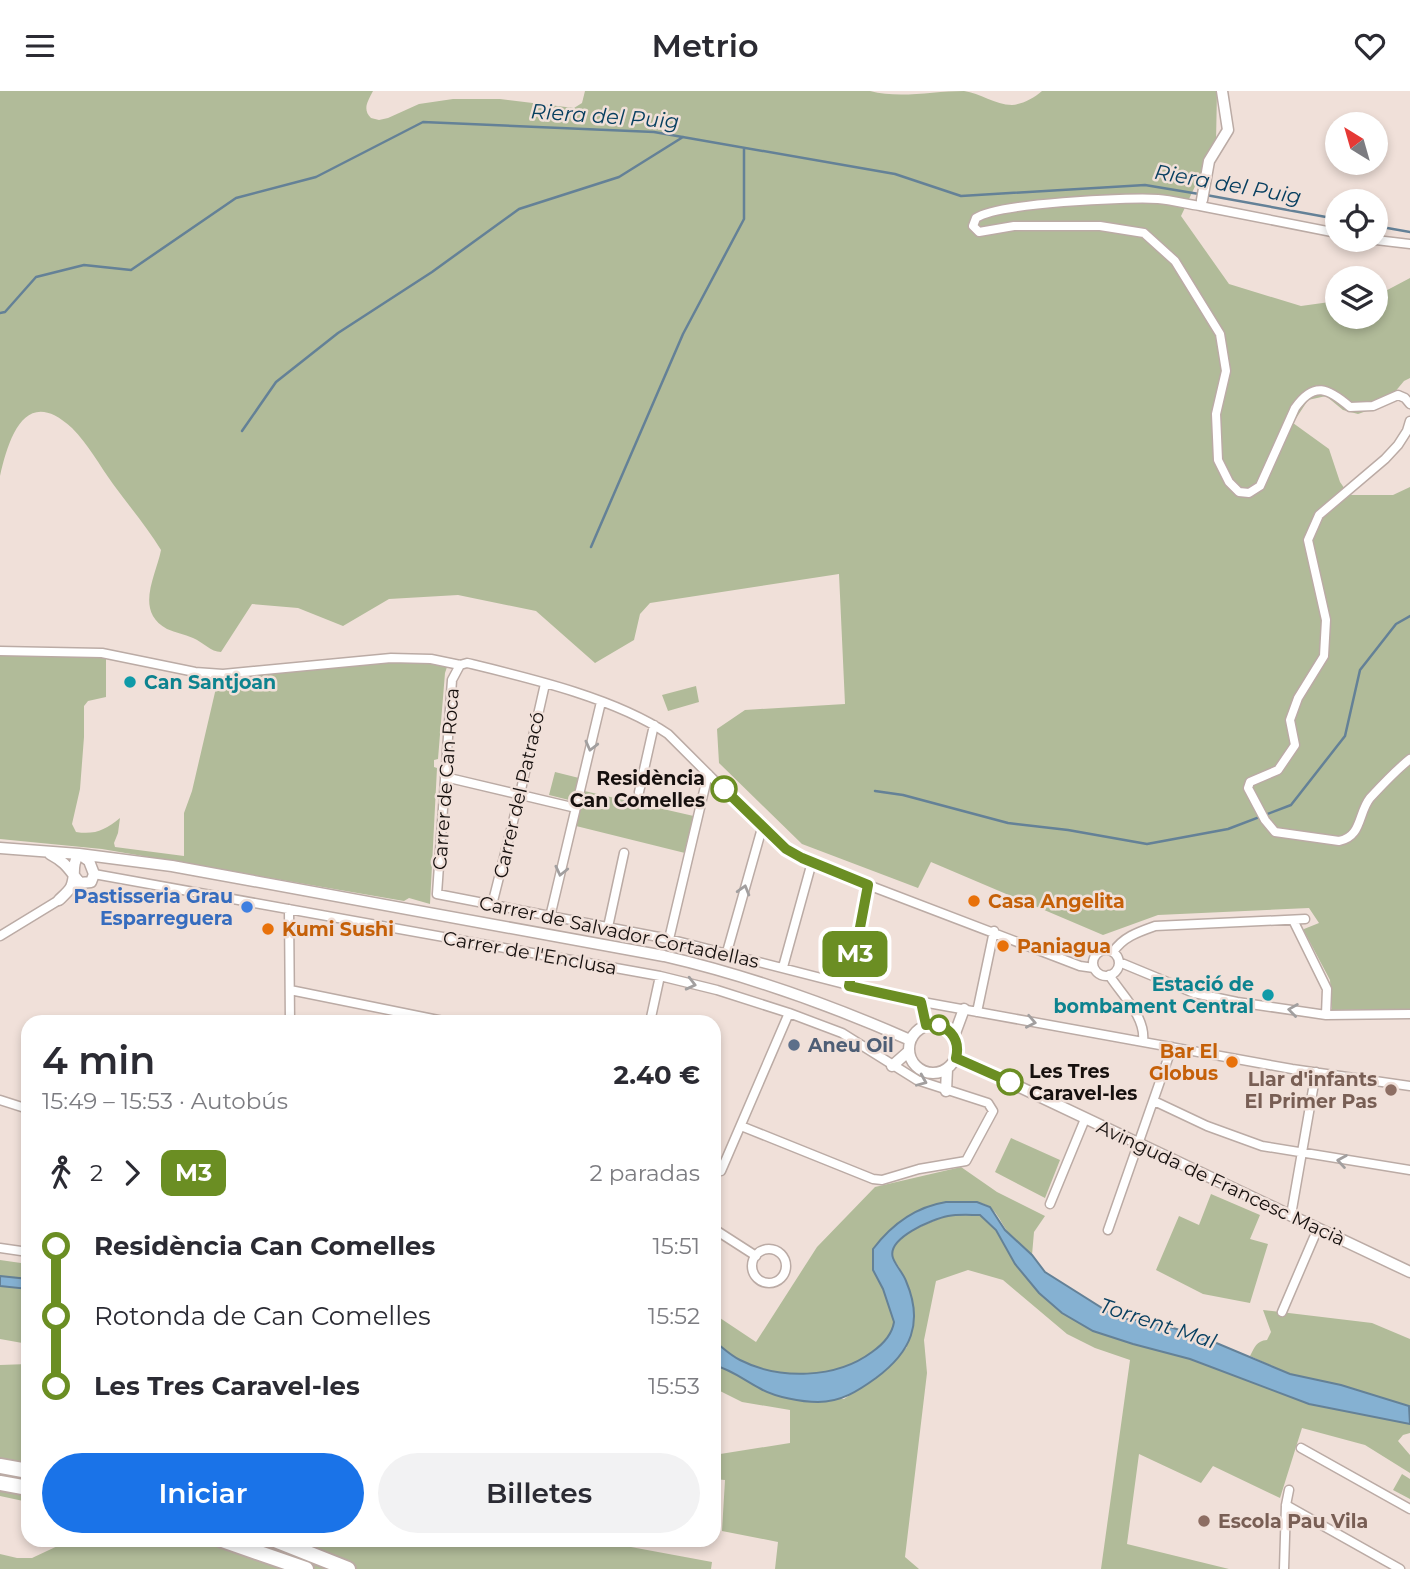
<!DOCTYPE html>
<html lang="es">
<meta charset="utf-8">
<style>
:root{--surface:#fff;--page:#f2f2f3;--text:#2b2b33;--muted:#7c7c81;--accent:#1a73e8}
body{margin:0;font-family:Montserrat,sans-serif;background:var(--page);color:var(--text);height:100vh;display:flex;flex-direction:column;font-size:26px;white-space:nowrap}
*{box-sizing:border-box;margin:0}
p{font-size:23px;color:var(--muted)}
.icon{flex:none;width:38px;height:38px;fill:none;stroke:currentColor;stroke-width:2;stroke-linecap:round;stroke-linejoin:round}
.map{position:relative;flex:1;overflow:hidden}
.drawer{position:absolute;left:21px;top:924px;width:700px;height:532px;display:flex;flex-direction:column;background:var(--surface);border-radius:21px;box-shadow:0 4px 10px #0003}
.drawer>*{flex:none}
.badge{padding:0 14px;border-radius:10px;font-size:24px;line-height:46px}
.needle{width:46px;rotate:323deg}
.buttons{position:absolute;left:1325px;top:21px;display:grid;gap:14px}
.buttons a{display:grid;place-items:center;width:63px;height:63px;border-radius:50%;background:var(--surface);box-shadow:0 4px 10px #0003;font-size:35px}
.map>.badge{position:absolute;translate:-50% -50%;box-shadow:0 0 0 4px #fff}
.legs{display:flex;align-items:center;gap:10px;height:77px;padding:0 21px;font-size:23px}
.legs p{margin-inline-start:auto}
.summary{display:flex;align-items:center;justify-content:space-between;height:119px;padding:0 21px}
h1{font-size:38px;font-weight:600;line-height:52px}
.cta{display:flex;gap:14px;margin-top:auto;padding:14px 21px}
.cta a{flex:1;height:80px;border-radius:42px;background:var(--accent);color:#fff;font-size:28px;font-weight:600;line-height:80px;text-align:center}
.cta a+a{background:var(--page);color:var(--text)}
ul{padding:0 21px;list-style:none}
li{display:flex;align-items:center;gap:24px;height:70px;font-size:26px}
li i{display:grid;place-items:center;width:10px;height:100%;margin:0 9px;background:currentColor}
li i::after{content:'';width:18px;height:18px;margin:-9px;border:5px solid;border-radius:50%;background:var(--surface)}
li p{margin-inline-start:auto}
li:first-child i{background:linear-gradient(#0000 50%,currentColor 0)}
li:last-child i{background:linear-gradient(currentColor 50%,#0000 0)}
header{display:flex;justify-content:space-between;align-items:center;height:91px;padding:0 21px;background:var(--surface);font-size:32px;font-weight:600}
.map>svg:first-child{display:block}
</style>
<header><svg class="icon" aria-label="menu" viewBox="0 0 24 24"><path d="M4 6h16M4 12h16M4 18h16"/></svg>Metrio<svg class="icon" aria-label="heart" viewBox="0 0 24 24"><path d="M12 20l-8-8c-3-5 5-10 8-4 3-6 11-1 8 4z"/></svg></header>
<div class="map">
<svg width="1410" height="1478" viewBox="0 0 1410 1478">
<rect width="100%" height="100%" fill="#f0e0d9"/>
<path fill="#b1bb99" d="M0,0H373C368,10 362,18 371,27L379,29L388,27L419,13L453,8H500L574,17L582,12L585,0H870C900,8 933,0 964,0C980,2 995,14 1012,14C1023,13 1034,7 1042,0H1217L1216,51L1181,125L1229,193L1301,215L1337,210V226H1376V205L1410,187V287L1404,290L1384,314L1358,323L1343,319L1326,305L1308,309L1293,332L1329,358L1340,391L1349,404H1393L1410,396V918L1332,919L1330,889L1304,840V838L1319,832L1309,817L1158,824L1103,844L931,771L918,797L802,753L719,672L717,638L745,619L845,613L839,483L650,512L640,523L634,549L595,572L536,520L458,504L389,508L343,535L298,517L252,513L221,561C211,561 203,551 193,547C184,543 176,542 167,538C134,520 156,485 161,459C147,436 129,415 113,393C100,375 88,353 72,337C26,294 9,345 0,385Z
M0,564L106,566V606L88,610L84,615V646L80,698L72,733L76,741C95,744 105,739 120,727L118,742L114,752L115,756L184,765V722L192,700L216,597L223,586L394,569L444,572L447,576L445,582L438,668L434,669V676L437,677L430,813L409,807L404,810L102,758L0,748Z
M696,595L699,611L668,620L662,604Z
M555,681L579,687L573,710L549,704Z
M580,699L698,726L689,763L572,734Z
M1011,1047L1060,1069L1045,1107L995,1081Z
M961,1076L997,1101L1045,1125L1034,1141L1032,1164C1023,1155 1011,1147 1005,1137C1000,1129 996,1120 988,1115C982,1111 974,1111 967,1111C927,1109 897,1127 873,1158L876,1185L883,1198L894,1231C892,1244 882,1253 872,1261C837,1288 780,1289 740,1269C731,1265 722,1256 714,1250V1223L756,1251L817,1156L875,1096Z
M1211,1103L1260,1124L1250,1148L1268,1153L1250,1212L1203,1203L1156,1179L1179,1125L1199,1134Z
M949,1124H980L987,1129L996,1139L1015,1173L1039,1202L1062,1222L1093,1240L1133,1253L1190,1268L1309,1313L1410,1333V1342L1403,1344L1398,1350L1410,1364V1382L1365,1354L1302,1337L1280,1407L1213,1375L1201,1392L1139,1363L1127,1453L1229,1478H1101L1130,1269L1095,1257L1067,1243L1003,1189L968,1179L936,1190L924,1249L927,1282L905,1466L919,1478H775L778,1451L722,1440L725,1389L714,1388V1364L790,1352V1319L742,1311L714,1297V1274L732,1279L763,1299L844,1308L886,1279L907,1256C906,1234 907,1201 901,1181C900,1175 895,1172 893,1167C886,1145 935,1130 949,1124Z
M0,1169L28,1173V1188L0,1185Z
M0,1195L28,1198V1253L0,1248Z
M1263,1219L1372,1232L1410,1248V1315L1341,1294L1290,1283L1250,1265C1255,1256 1256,1250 1267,1249L1271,1241Z
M28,1273V1411L0,1405V1274Z
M1402,1383L1410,1388V1408L1393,1399Z
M138,1449H631V1456L712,1471L711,1478H0V1463L17,1467H32L64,1452L105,1456Z"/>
<path fill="#85b1d2" stroke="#648197" stroke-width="2" d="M946,1111H977L990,1116L1005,1139L1032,1164L1045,1181L1118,1227L1147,1230L1195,1243L1290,1283L1341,1294L1409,1315L1410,1333L1309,1313L1190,1268L1133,1253L1093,1240L1062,1222L1039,1202L1015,1173L996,1139L980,1124C970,1124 958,1123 948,1125C933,1128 886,1147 893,1167C896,1175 903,1182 906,1190C924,1232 911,1261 876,1287C858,1300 841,1311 818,1311C801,1311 776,1306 761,1298C744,1289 732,1279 714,1274V1250C722,1256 731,1265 740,1269C779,1289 836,1288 872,1261C882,1254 892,1244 894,1231L883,1198L873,1179V1158C892,1133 915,1116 946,1111Z
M0,1185L28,1188V1198L0,1195Z"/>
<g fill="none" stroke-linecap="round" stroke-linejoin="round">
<path stroke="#648197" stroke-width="2.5" d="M1206,104L1337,128
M1376,135L1410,141
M0,222L5,221L36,186L84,174L131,179L236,107L316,86L423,31L654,41L895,83L961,105L1145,94L1199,103
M242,340L276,291L338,242L432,181L519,118L619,86L683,46
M591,456L683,243L744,128V57
M875,700L903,704L1008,732L1068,739L1147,753L1228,738L1291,714L1345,645L1360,579L1396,533L1410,525"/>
<g stroke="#bbaba5" stroke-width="11">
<path id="minor" d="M1201,111L1200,115L1337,142
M1200,115C1186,113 1172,109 1158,108C1127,106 997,112 976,127L973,135L979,141L1014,135H1100L1144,142L1175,170L1220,243L1226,280L1216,323L1218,369L1229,391L1239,401L1249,402L1260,395L1295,317C1314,290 1328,297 1350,316L1373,315L1398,304L1405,307L1410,313
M1376,149L1410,153
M1410,330L1407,340L1398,354L1385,368L1319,424L1308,449L1326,529L1324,565L1298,607L1290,629L1295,654L1278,679L1250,691L1248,697L1265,729L1275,741L1339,750C1362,746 1358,722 1370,707C1382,694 1396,679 1410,668
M0,560L102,562L195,581L223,583L391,567L431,568L460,574L467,572C529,587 615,607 668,643L762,737L794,763L868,794L1080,875L1094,877
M460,574L452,589L437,803L669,848L895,906L1292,978L1410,995
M445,686L576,717
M639,701L654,634
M94,783L660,885L717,899L789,922L842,942L917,989L988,1012L993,1020L966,1070L919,1078L882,1089L873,1088L741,1035
M492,814L520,703L545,593
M289,818L290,931
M550,826L601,611
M1293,829L1327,898L1326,924
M608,836L624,762
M0,845L59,809
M669,848L708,683
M1093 872a13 13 0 1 1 26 0a13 13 0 1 1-26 0Z
M727,861L762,737
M1113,861C1123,846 1138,841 1155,835L1305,828
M1119,871L1194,902L1237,911L1326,924L1410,923
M783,876L812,771
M1109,884C1122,904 1146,926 1143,950
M849,895L868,794
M290,899L448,931
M977,921L994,840
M650,931L660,885
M0,1009L28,1018
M1154,1010L1207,1035L1262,1055L1410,1079
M721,1080L789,922
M1050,1113L1085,1028
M1291,1124L1316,981
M714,1138L756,1165
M1108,1139L1172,956
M0,1157L28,1161
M752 1175a17 17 0 1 1 34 0a17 17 0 1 1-34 0Z
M1282,1221L1318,1137
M1301,1357L1410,1418
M1286,1414L1400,1478
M1284,1478L1286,1414L1289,1399"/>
</g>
<g stroke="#bbaba5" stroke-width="13">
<path id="tertiary" d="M1202,109L1209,70L1228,39L1222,0
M0,757L79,763L172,775L664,865C746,884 833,915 910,949
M50,763C67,772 69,779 80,792L91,791L94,783L89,770L79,763C70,776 77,783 71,796C68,801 63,805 59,809
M921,911L926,935
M909 958a24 24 0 1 1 48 0a24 24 0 1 1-48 0Z
M954,945L964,918
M956,967L988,981L1410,1181
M892,975L909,960
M946,1000L947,978"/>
</g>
<g stroke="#bbaba5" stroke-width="18">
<path id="motorway" d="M0,1375L28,1380
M0,1392L28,1397
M222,1449L306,1478
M275,1449L348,1478"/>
</g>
<use href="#minor" stroke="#fff" stroke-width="8"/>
<use href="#tertiary" stroke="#fff" stroke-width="10"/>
<use href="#motorway" stroke="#fff" stroke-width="14"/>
</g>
<defs><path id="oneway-chevron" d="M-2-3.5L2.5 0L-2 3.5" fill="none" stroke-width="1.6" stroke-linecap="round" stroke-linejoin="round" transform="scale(1.75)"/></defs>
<g stroke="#a29f9f">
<use href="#oneway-chevron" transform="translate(591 655) rotate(104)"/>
<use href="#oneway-chevron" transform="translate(561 780) rotate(103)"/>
<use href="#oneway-chevron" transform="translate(744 799) rotate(-74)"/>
<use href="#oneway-chevron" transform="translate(691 893) rotate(14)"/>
<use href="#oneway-chevron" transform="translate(1293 919) rotate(-172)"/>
<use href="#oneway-chevron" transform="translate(1031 931) rotate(11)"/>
<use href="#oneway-chevron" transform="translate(922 990) rotate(23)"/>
<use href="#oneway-chevron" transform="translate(1342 1070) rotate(-171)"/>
</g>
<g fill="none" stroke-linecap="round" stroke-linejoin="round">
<g stroke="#fff" stroke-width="16">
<path id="line-1" d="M724,698L786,758L802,767L868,794L849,895L921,911L926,934C947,931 961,947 956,967L1010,991"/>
</g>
<use href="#line-1" stroke="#6b8e23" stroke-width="10"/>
</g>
<g fill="#0f9aa8" stroke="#f0e0d9" stroke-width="2.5">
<circle cx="130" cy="591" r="7"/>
<circle cx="1268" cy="904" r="7"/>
</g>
<g fill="#fff" stroke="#6b8e23" stroke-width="3.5">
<circle cx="724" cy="698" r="12"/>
<circle cx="939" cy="934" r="9"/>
<circle cx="1010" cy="991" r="12"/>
</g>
<g fill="#e8710a" stroke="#f0e0d9" stroke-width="2.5">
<circle cx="974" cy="810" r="7"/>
<circle cx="268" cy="838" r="7"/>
<circle cx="1003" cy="855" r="7"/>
<circle cx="1232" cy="971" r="7"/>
</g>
<circle fill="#3f7fe0" stroke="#f0e0d9" stroke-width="2.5" cx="247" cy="816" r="7"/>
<circle fill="#5c6f8a" stroke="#f0e0d9" stroke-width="2.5" cx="794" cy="954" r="7"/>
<g fill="#8d6e63" stroke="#f0e0d9" stroke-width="2.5">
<circle cx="1391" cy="999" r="7"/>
<circle cx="1204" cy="1430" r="7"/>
</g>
<g text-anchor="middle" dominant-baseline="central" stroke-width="5" stroke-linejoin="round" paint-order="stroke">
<g font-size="19" font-weight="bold" fill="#0d838f" stroke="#f0e0d9" text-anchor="start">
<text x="144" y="591">Can Santjoan</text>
<text x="1254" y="893" text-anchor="end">Estació de<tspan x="1254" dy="22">bombament Central</tspan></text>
</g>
<g font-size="19" font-weight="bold" fill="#16100e" stroke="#f0e0d9" text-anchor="end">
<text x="705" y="687">Residència<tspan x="705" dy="22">Can Comelles</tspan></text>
<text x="1029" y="980" text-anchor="start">Les Tres<tspan x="1029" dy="22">Caravel-les</tspan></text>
</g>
<g font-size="19" fill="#16100e" stroke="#f0e0d9">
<text transform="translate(446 688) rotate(-86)">Carrer de Can Roca</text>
<text transform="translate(519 704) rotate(-77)">Carrer del Patracó</text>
<text transform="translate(619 841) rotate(12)">Carrer de Salvador Cortadellas</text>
<text transform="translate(530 862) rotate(10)">Carrer de l'Enclusa</text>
<text transform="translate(1221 1092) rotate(25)">Avinguda de Francesc Macià</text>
</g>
<g font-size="19" font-weight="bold" fill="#366cbe" stroke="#f0e0d9" text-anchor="end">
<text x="233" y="805">Pastisseria Grau<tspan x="233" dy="22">Esparreguera</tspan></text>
</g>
<g font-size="19" font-weight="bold" fill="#c56008" stroke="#f0e0d9" text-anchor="start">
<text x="988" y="810">Casa Angelita</text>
<text x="282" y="838">Kumi Sushi</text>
<text x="1017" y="855">Paniagua</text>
<text x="1218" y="960" text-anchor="end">Bar El<tspan x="1218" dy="22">Globus</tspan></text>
</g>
<g font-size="19" font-weight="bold" fill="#4e5e75" stroke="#f0e0d9" text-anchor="start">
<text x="808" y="954">Aneu Oil</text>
</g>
<g font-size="19" font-weight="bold" fill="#785e54" stroke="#f0e0d9" text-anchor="end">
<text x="1377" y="988">Llar d'infants<tspan x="1377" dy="22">El Primer Pas</tspan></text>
<text x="1218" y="1430" text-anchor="start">Escola Pau Vila</text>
</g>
<g font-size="21" font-style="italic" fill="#073f60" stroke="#f0e0d9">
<text transform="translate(605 25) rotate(4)">Riera del Puig</text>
<text transform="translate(1228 93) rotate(10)">Riera del Puig</text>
<text transform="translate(1158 1232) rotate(18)">Torrent Mal</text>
</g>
</g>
</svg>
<div class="buttons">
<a><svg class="needle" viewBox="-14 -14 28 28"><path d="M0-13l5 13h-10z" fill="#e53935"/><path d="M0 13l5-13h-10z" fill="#7c7c81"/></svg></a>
<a><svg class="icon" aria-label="locate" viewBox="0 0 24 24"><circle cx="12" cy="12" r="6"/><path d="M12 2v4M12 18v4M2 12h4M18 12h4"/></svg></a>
<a><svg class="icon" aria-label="layers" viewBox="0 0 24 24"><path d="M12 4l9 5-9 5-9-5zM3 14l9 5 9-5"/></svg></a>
</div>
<b class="badge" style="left:855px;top:863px;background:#6b8e23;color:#fff">M3</b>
<section class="drawer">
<div class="summary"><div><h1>4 min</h1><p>15:49 – 15:53 · Autobús</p></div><b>2.40 €</b></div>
<div class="legs"><svg class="icon" aria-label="walk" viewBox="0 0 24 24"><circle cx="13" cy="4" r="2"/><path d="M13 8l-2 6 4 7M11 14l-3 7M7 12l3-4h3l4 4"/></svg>2<svg class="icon" aria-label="forward" viewBox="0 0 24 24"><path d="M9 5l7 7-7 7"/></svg><b class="badge" style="background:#6b8e23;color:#fff">M3</b><p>2 paradas</p></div>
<ul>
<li><i style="color:#6b8e23"></i><b>Residència Can Comelles</b><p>15:51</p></li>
<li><i style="color:#6b8e23"></i><span>Rotonda de Can Comelles</span><p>15:52</p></li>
<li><i style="color:#6b8e23"></i><b>Les Tres Caravel-les</b><p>15:53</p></li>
</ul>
<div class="cta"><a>Iniciar</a><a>Billetes</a></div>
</section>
</div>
